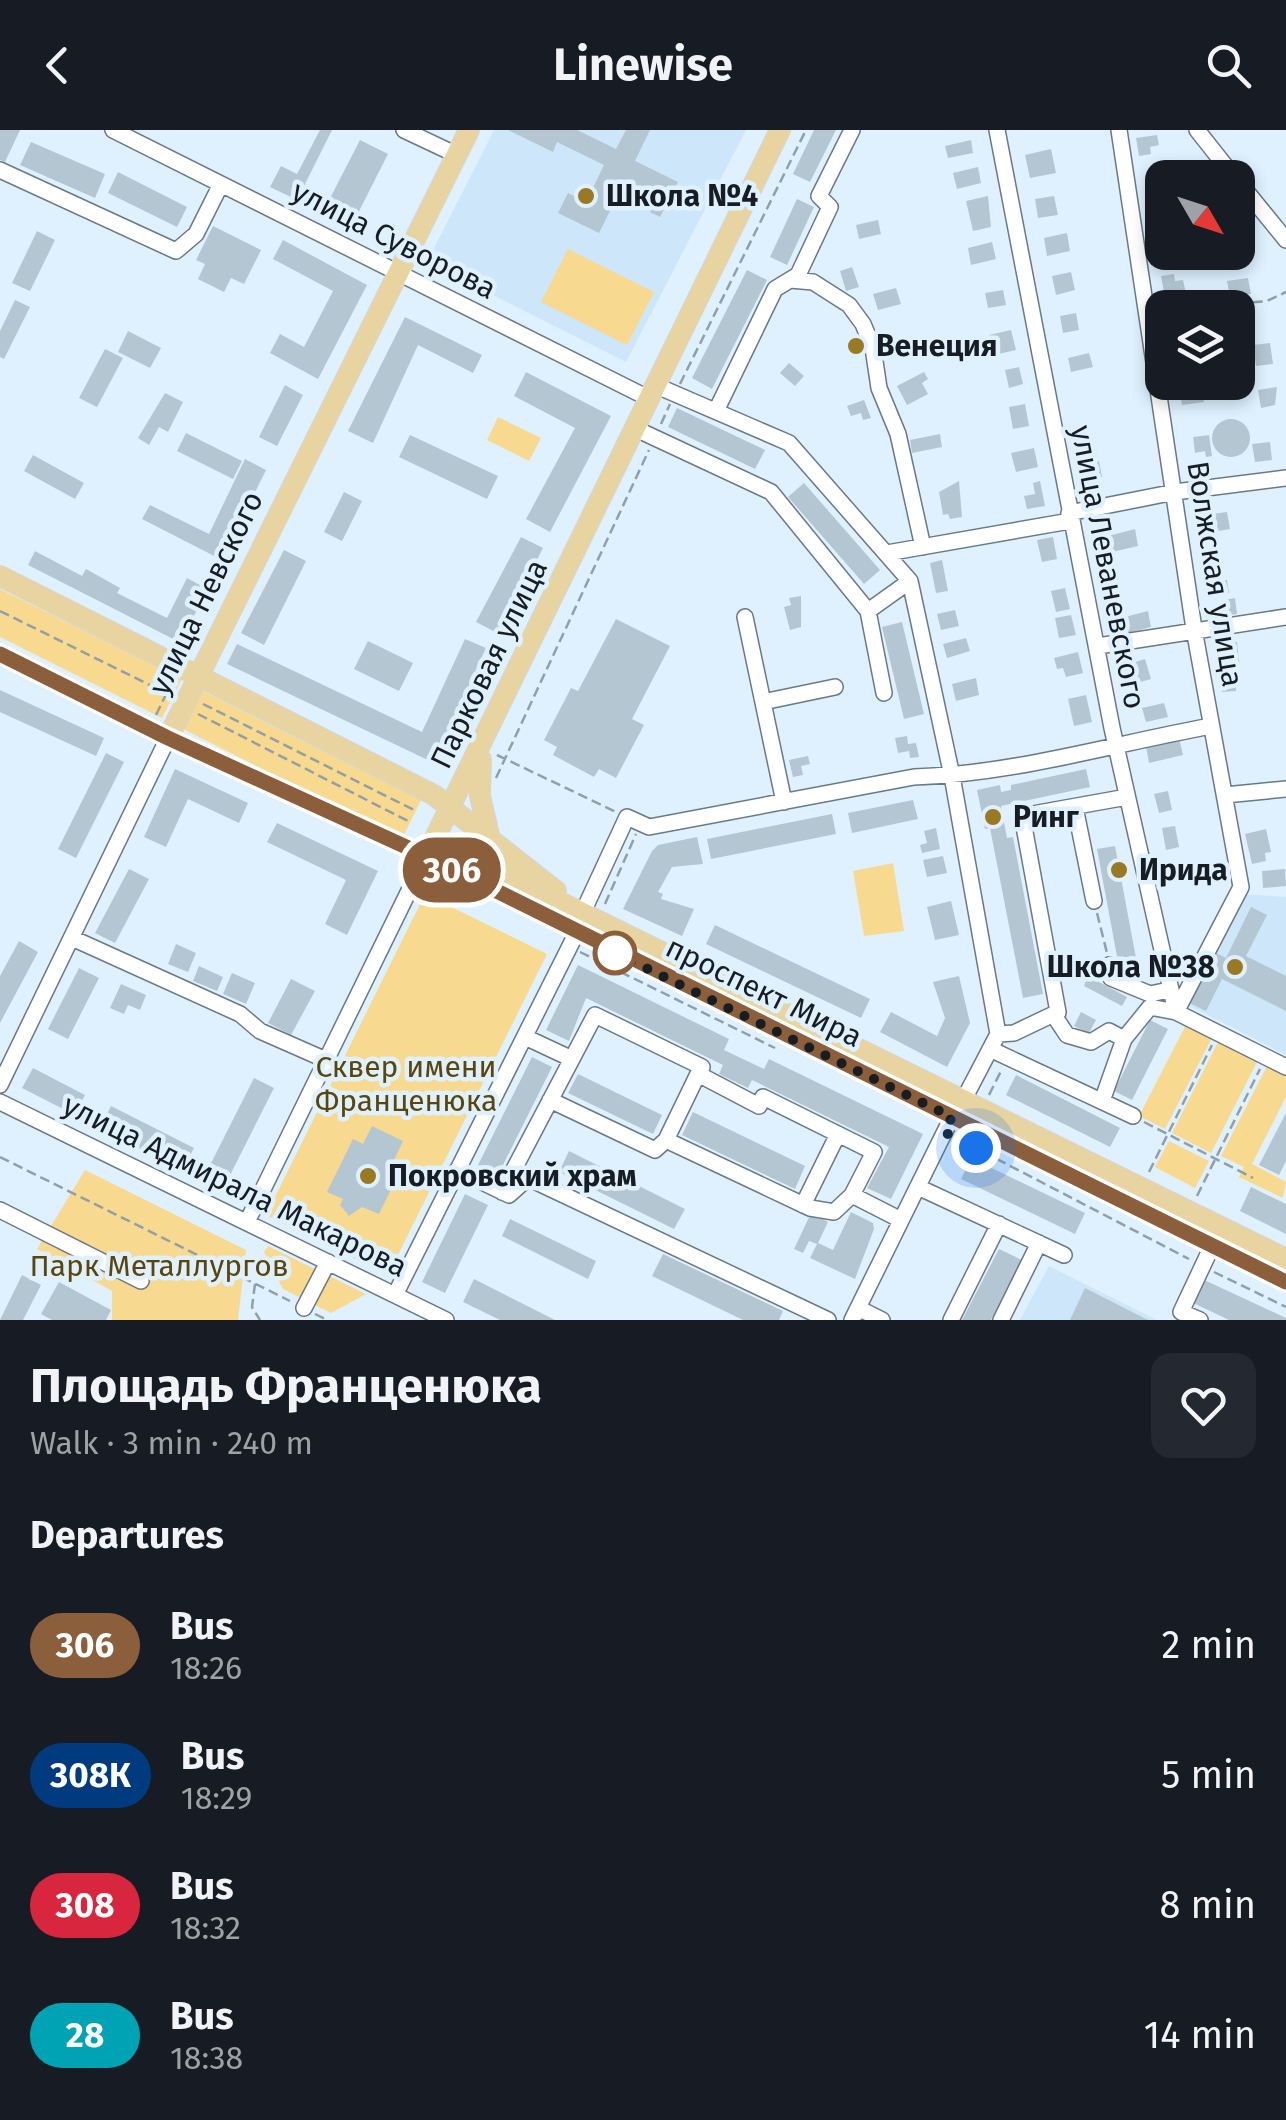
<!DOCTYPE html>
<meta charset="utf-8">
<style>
:root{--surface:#171b24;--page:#242831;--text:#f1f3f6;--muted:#9ea1a6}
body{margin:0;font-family:"Fira Sans",sans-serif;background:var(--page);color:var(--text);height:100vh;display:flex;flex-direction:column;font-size:38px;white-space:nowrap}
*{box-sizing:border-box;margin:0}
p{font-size:32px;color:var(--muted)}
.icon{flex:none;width:55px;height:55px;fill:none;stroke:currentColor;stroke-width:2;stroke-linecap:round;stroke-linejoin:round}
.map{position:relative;height:1190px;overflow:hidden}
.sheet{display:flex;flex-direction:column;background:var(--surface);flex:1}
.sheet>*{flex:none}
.badge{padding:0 20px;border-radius:32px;font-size:35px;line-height:65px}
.needle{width:65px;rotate:129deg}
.controls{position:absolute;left:1145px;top:30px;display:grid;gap:20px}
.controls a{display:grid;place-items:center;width:110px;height:110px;border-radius:20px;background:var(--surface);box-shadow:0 5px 15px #0003;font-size:50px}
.you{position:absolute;width:50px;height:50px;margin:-25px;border:8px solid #fff;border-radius:50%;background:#1a73e8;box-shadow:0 0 0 15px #1a73e833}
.map>.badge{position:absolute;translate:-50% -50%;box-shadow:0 0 0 5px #fff}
h2{padding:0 30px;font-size:38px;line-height:90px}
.round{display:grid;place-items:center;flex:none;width:105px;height:105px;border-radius:20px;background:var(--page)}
.head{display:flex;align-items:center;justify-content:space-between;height:170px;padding:0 30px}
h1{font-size:48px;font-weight:700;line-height:75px}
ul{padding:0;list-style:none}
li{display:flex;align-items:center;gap:30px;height:130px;padding:0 30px}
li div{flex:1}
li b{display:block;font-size:38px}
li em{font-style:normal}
li .badge{min-width:110px;font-weight:700;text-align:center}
header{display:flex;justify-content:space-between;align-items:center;height:130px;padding:0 30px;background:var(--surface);font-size:45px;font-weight:700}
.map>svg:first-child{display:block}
</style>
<header><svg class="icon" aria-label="back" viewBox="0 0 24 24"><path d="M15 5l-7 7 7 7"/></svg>Linewise<svg class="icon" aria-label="search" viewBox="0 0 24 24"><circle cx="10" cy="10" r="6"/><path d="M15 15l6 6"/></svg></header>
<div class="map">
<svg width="1286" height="1190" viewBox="0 0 1286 1190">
<rect width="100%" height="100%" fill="#dff1ff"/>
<path fill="#cee6fa" d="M494,0H746L626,232L427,132Z
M1240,764L1286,767V925L1182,872Z
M1049,1136L1157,1190H1020Z"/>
<path fill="#f7d98f" d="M568,119L654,162L627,215L541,172Z
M498,287L541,308L529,331L487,310Z
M0,459L182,549L162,588L0,507Z
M203,561L421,670L402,709L183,599Z
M893,733L904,801L864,806L853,741Z
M425,764L547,824L388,1145L266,1085Z
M1187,893L1213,906L1165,999L1139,986Z
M1220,908L1259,928L1211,1023L1172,1003Z
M1268,934L1286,943V967L1252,1034L1286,1052L1283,1068L1239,1047L1244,1037L1221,1026Z
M1169,1011L1209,1031L1195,1058L1155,1037Z
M85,1040L246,1120L238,1190H112V1161L37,1119Z
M268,1116L366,1164L331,1183L283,1159L264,1122Z"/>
<path fill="#b5c6d3" d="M0,0H20L5,32L0,30Z
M320,0H332L297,70L270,57L281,36L297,44Z
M508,0H577L616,19L626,0H650L635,31L678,52L660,87L650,82L654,75L621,59L599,103L558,83L568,63L586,72L604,35L557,12L553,22Z
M814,0H836L810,52L793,44Z
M1157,5L1159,15L1150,17L1151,24L1139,26L1136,8Z
M360,10L388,24L353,93L325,78Z
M971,10L973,23L948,28L945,16Z
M31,12L105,44L95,68L20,35Z
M1051,19L1056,43L1030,48L1025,25Z
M978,37L981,53L957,59L953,43Z
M118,42L187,77L177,97L108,63Z
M1162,49V79L1151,81L1146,52Z
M988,66L991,97L973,101L966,71Z
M1054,66L1058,85L1038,88L1035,69Z
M797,69L814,77L787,135L770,127Z
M878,90L881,104L859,109L856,95Z
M213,96L261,120L244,154L231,148L224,162L198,149L205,134L196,130Z
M37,101L55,110L30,161L12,153Z
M1067,103L1070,121L1047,126L1044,108Z
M283,110L367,155L318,249L270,223L280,204L304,217L333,161L273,129Z
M992,112L996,129L971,135L968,118Z
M852,137L859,157L846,161L840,141Z
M747,140L767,150L712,259L692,248Z
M1071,142L1075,160L1056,165L1052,146Z
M1174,144L1175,151L1183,150L1186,164L1164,162L1161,146Z
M1248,148L1251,164L1230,167L1227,151Z
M896,158L901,174L878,180L873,164Z
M1003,160L1006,175L988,178L985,163Z
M15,170L30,177L4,229L0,227V201Z
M1076,183L1079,200L1063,203L1060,186Z
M405,187L482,225L473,243L418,215L373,313L348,301Z
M1011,200L1016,220L994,225L989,205Z
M128,201L161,218L150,238L118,222Z
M860,205L865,224L852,228L847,208Z
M1270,213L1273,234L1256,236L1253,215Z
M105,219L123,228L97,277L79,268Z
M1089,223L1093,237L1071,242L1068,228Z
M789,233L804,246L795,256L780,243Z
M1019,237L1023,254L1009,258L1005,240Z
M526,242L611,286L550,402L526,389L575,298L514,266Z
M924,242L928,249L922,253L928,264L907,275L897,256Z
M285,255L303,265L277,316L259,307Z
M1201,255L1204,272L1182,275L1180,264Z
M1277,257L1275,275L1261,278L1258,260Z
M165,263L183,272L168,302L159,297L149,315L138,308Z
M864,270L871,288L863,290L861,283L851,286L847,276Z
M1025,274L1029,296L1013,299L1009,277Z
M677,278L765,320L755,339L668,297Z
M1212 308a19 19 0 1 1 38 0a19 19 0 1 1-38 0Z
M186,303L242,331L233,349L177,321Z
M940,304L942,317L912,323L910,310Z
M410,305L498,346L487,369L399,327Z
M1209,305L1212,326L1206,327L1205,321L1195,323L1193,307Z
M1270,312L1272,330L1255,332L1252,314Z
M1034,318L1038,337L1016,342L1011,323Z
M33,325L84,353L75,369L24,341Z
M245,329L266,340L222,430L142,389L150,375L209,404Z
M1099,331L1102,347L1086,350L1083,334Z
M959,351L962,387L950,389L948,384L943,385L939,362Z
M1040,351L1045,376L1027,379L1024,366L1035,364L1033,353Z
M804,353L880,440L864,454L788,367Z
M344,362L362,371L342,411L324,402Z
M1227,382L1230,399L1207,403L1205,396L1214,395L1212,384Z
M1135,399L1138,416L1112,422L1108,406Z
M521,407L543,418L499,504L476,492Z
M1053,407L1057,429L1042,432L1037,410Z
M284,420L306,431L264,515L241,503Z
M35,421L82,446L86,439L120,458L117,463L167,488L187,448L207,459L181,513L28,435Z
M942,430L948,461L936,463L930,433Z
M1227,450L1229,463L1207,466L1205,454Z
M1065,458L1070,479L1056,482L1051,461Z
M801,466V497L790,500L784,477L791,475L789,468Z
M1235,468L1237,484L1215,487L1214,479L1226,477L1224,470Z
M955,480L959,496L941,500L937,484Z
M1148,481L1151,497L1125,504L1121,488Z
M1071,485L1076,505L1059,508L1055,488Z
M616,489L670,516L632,589L644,595L616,648L599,639L594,647L553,625L557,617L544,610L571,558L578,561Z
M902,492L924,584L904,589L882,497Z
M966,508L970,521L947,528L943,514Z
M465,509L486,518L434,633L227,534L237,514L422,602Z
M368,511L413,533L399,561L354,539Z
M1237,512L1240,538L1218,540L1216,514Z
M1078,522L1083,543L1066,547L1063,538L1057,539L1054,528Z
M1145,529L1151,549L1133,554L1128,534Z
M1235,543L1236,561L1222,562L1220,545Z
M976,548L979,565L956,571L952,554Z
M0,560L104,608L96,626L0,582Z
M1086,565L1092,592L1074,596L1068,569Z
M1164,573L1168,587L1146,592L1142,578Z
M907,606L908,614L916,613L919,627L910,628L909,621L898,623L895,608Z
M1179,608L1183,625L1149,633L1146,616Z
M106,623L124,632L76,728L58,719Z
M808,626L810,634L801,636L803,645L793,647L789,630Z
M175,639L248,673L239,693L188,669L166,717L144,707Z
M1086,639L1090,657L1001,676L1007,708L1013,707L1043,864L1023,868L990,698L985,699L977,660L1000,655L1001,662L1011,660V655Z
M1168,661L1172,680L1159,683L1154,664Z
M913,670L918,689L852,703L848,683Z
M832,684L836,704L711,729L707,709Z
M277,693L378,741L347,805L325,794L346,750L267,712Z
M1175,696L1179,717L1166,720L1162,698Z
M936,698L940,719L922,723L920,715L927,713L924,701Z
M1266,699L1271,722L1265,723L1266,731L1252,734L1245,704Z
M697,707L703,734L672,737L658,762L663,764L661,769L694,779L682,806L623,779L652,721L658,715Z
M1115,716L1139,844L1121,848L1097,719Z
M943,726L947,743L927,747L923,730Z
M129,739L149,749L115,813L95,803Z
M1285,739L1286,756L1263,758L1262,741Z
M951,771L959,805L935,810L927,777Z
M1251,777L1267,785L1246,826L1286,846V881L1222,849L1206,881L1185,871L1210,820L1226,828Z
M715,795L870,869L861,888L706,814Z
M19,811L38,822L0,893V846Z
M176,814L196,823L188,842L168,834Z
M578,835L729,909L724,920L764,939L769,929L923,1004L891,1069L867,1058L889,1017L752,950L748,958L719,944L723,935L586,868L569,911L546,900Z
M199,836L223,847L217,861L193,851Z
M79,838L99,848L68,909L48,899Z
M232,843L255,853L246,874L223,864Z
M959,846L970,893L947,937L880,902L891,882L937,906L945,888L933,852Z
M1088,846L1127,867L1122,876L1084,856Z
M291,849L315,861L291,905L268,893Z
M121,854L146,865L140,880L128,875L124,884L110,878Z
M1081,882L1096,890L1089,903L1074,896Z
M1150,890L1168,899L1132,970L1114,961Z
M532,927L552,937L498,1045L478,1035Z
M33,938L85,965L75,985L22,958Z
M578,944L662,985L653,1004L568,963Z
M1016,945L1120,998L1110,1017L1006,965Z
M254,948L274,958L223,1059L203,1049Z
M111,976L194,1018L182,1041L100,998Z
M693,982L805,1036L795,1059L682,1005Z
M1286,983V1031L1279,1045L1259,1035Z
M372,996L403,1011L394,1030L403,1035L379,1084L362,1077L349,1086L340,1075L343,1069L327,1062L353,1009L363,1014Z
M569,1021L685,1079L674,1099L559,1042Z
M971,1028L1085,1083L1075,1104L961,1049Z
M1251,1057L1286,1074V1104L1240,1081Z
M465,1064L488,1075L445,1163L422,1152Z
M851,1082L873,1093L874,1099L855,1149L810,1128L817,1114L809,1111L803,1123L794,1119L811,1083L828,1092L818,1113L833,1120Z
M510,1089L596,1131L588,1149L502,1106Z
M999,1119L1022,1130L991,1190H962Z
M663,1124L783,1181L779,1190H743L652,1146Z
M22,1145L41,1155L23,1190H0Z
M1200,1148L1286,1188V1190H1229L1189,1171Z
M474,1149L555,1190H500L463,1172Z
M59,1152L111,1180L106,1190H52L41,1184Z
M1085,1158L1148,1190H1070Z"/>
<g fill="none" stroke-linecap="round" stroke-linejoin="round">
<g stroke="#697985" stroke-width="18">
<path id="minor" d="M113,0L650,269
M404,0L457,25
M997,0L1112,598L1176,882
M1119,0L1194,499L1241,757L1176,882
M1197,0L1235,48
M0,40L176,121L196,104L221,54
M1238,51L1286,110
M790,150L813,152L849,175L863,194L873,218L879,258L898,304L923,417
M657,256L789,313L910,451L952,646L998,904L963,971
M716,281L775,159L798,145L830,77L819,66L852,0
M636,299L771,362L868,481L884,563
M1069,383L1175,362L1286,348
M887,423L1070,391
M868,481L910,451
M745,487L784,672
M1098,516L1286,487
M763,572L835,557
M1225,665L1286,659
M1075,677L1094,771
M583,782L627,687L649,697L914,647C1014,644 1113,614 1211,596
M72,808L240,884L260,901L326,930
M1109,835L1111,848L1150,864L1169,860
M1055,887L1067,905L1091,912L1109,901L1124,909
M998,904L1014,903L1058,882L1023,691L1027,685L1127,667
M525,907L572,929
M990,919L1133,986
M0,955L168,608
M550,970L655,1020L666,1010L810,1078L834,1082L852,1065
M1102,971L1124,909L1150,877L1176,882L1286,937
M0,972L446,1190
M666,1010L698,944
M457,1040L509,1065L528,1048L828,1190
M918,1057L1064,1125
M502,1062L595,885L702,937L698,944L759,976L763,967L874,1022L852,1065L901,1090
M803,1075L838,1004
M0,1080L141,1151
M247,1092L426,726
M395,1165L576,804
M304,1178L328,1132
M858,1178L882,1190
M852,1190L952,987
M951,1190L999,1094
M1001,1190L1039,1113
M1200,1190L1181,1182L1212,1116"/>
</g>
<g stroke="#d5d6d7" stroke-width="22">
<path id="major" d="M0,446L434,665L556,761
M0,524L168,608L426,726L1286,1152
M168,608L469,0
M481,629L480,666L490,709
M434,710L1286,1129
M429,720L780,0"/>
</g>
<path stroke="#919fa9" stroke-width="2.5" stroke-dasharray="10 5" stroke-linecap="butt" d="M1193,178L1267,171L1286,162
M680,254L806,0
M661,294L670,274
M0,481L172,566
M203,574L416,681
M198,584L410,692
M156,585L172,552
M497,625L616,682
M496,648L649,320
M605,774L636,704
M1097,783L1107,823
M580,822L775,918
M989,965L1001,941
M1144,992L1253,1048
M970,1015L1189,1129
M0,1027L290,1171
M1149,1042L1212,915
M1197,1066L1260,939
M1214,1142L1286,1177
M255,1154L252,1177L260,1190
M315,1184L327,1190"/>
<use href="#minor" stroke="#fff" stroke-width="15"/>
<use href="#major" stroke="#e8d4a1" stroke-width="20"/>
</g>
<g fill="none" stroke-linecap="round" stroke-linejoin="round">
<g stroke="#fff" stroke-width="22">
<path id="line" d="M0,524L168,608L426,726L1286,1152"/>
</g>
<use href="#line" stroke="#8b5e3c" stroke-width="15"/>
<path stroke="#171d22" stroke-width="10" stroke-dasharray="0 18" d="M615,823L952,987L944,1002L976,1018"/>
</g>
<g fill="#997923" stroke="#dff1ff" stroke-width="4">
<circle cx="586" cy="66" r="10"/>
<circle cx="856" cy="216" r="10"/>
<circle cx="993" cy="687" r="10"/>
<circle cx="1119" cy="740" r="10"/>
<circle cx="1235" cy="837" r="10"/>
<circle cx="368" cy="1046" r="10"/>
</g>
<circle fill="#fff" stroke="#8b5e3c" stroke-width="5" cx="615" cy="823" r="20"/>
<g text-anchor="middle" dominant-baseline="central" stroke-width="9" stroke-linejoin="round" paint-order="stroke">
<g font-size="30" font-weight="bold" fill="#171d22" stroke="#dff1ff" text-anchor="start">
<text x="606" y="66">Школа №4</text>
<text x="876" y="216">Венеция</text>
<text x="1013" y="687">Ринг</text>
<text x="1139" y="740">Ирида</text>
<text x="1215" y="837" text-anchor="end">Школа №38</text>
<text x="388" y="1046">Покровский храм</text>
</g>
<g font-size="30" fill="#171d22" stroke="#dff1ff">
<text transform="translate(394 110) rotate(27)">улица Суворова</text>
<text transform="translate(1108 437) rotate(79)">улица Леваневского</text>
<text transform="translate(1215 444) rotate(81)">Волжская улица</text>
<text transform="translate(206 463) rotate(-64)">улица Невского</text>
<text transform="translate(489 534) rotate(-64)">Парковая улица</text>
<text transform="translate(764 862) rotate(26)">проспект Мира</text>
<text transform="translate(235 1056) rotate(26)">улица Адмирала Макарова</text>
</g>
<g font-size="30" fill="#5a450a" stroke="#dff1ff">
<text x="406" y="937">Сквер имени<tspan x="406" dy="34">Франценюка</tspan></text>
<text x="159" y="1136">Парк Металлургов</text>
</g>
</g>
</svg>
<div class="controls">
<a><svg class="needle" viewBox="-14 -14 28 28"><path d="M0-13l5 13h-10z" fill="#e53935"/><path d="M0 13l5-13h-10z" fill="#9ea1a6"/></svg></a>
<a><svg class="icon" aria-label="layers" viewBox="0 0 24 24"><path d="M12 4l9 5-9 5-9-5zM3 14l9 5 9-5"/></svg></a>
</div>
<div class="you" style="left:976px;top:1018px"></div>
<b class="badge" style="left:452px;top:740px;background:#8b5e3c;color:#fff">306</b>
</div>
<section class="sheet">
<div class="head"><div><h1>Площадь Франценюка</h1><p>Walk · 3 min · 240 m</p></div><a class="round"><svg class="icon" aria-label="heart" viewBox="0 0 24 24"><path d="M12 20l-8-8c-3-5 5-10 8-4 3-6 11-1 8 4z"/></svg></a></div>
<h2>Departures</h2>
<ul>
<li><span class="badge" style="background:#8b5e3c;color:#fff">306</span><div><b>Bus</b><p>18:26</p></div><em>2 min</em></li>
<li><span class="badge" style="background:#003b80;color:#fff">308К</span><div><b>Bus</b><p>18:29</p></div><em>5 min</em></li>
<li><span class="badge" style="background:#d7263d;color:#fff">308</span><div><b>Bus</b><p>18:32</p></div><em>8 min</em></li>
<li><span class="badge" style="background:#00a3b4;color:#fff">28</span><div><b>Bus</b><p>18:38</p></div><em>14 min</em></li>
</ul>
</section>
